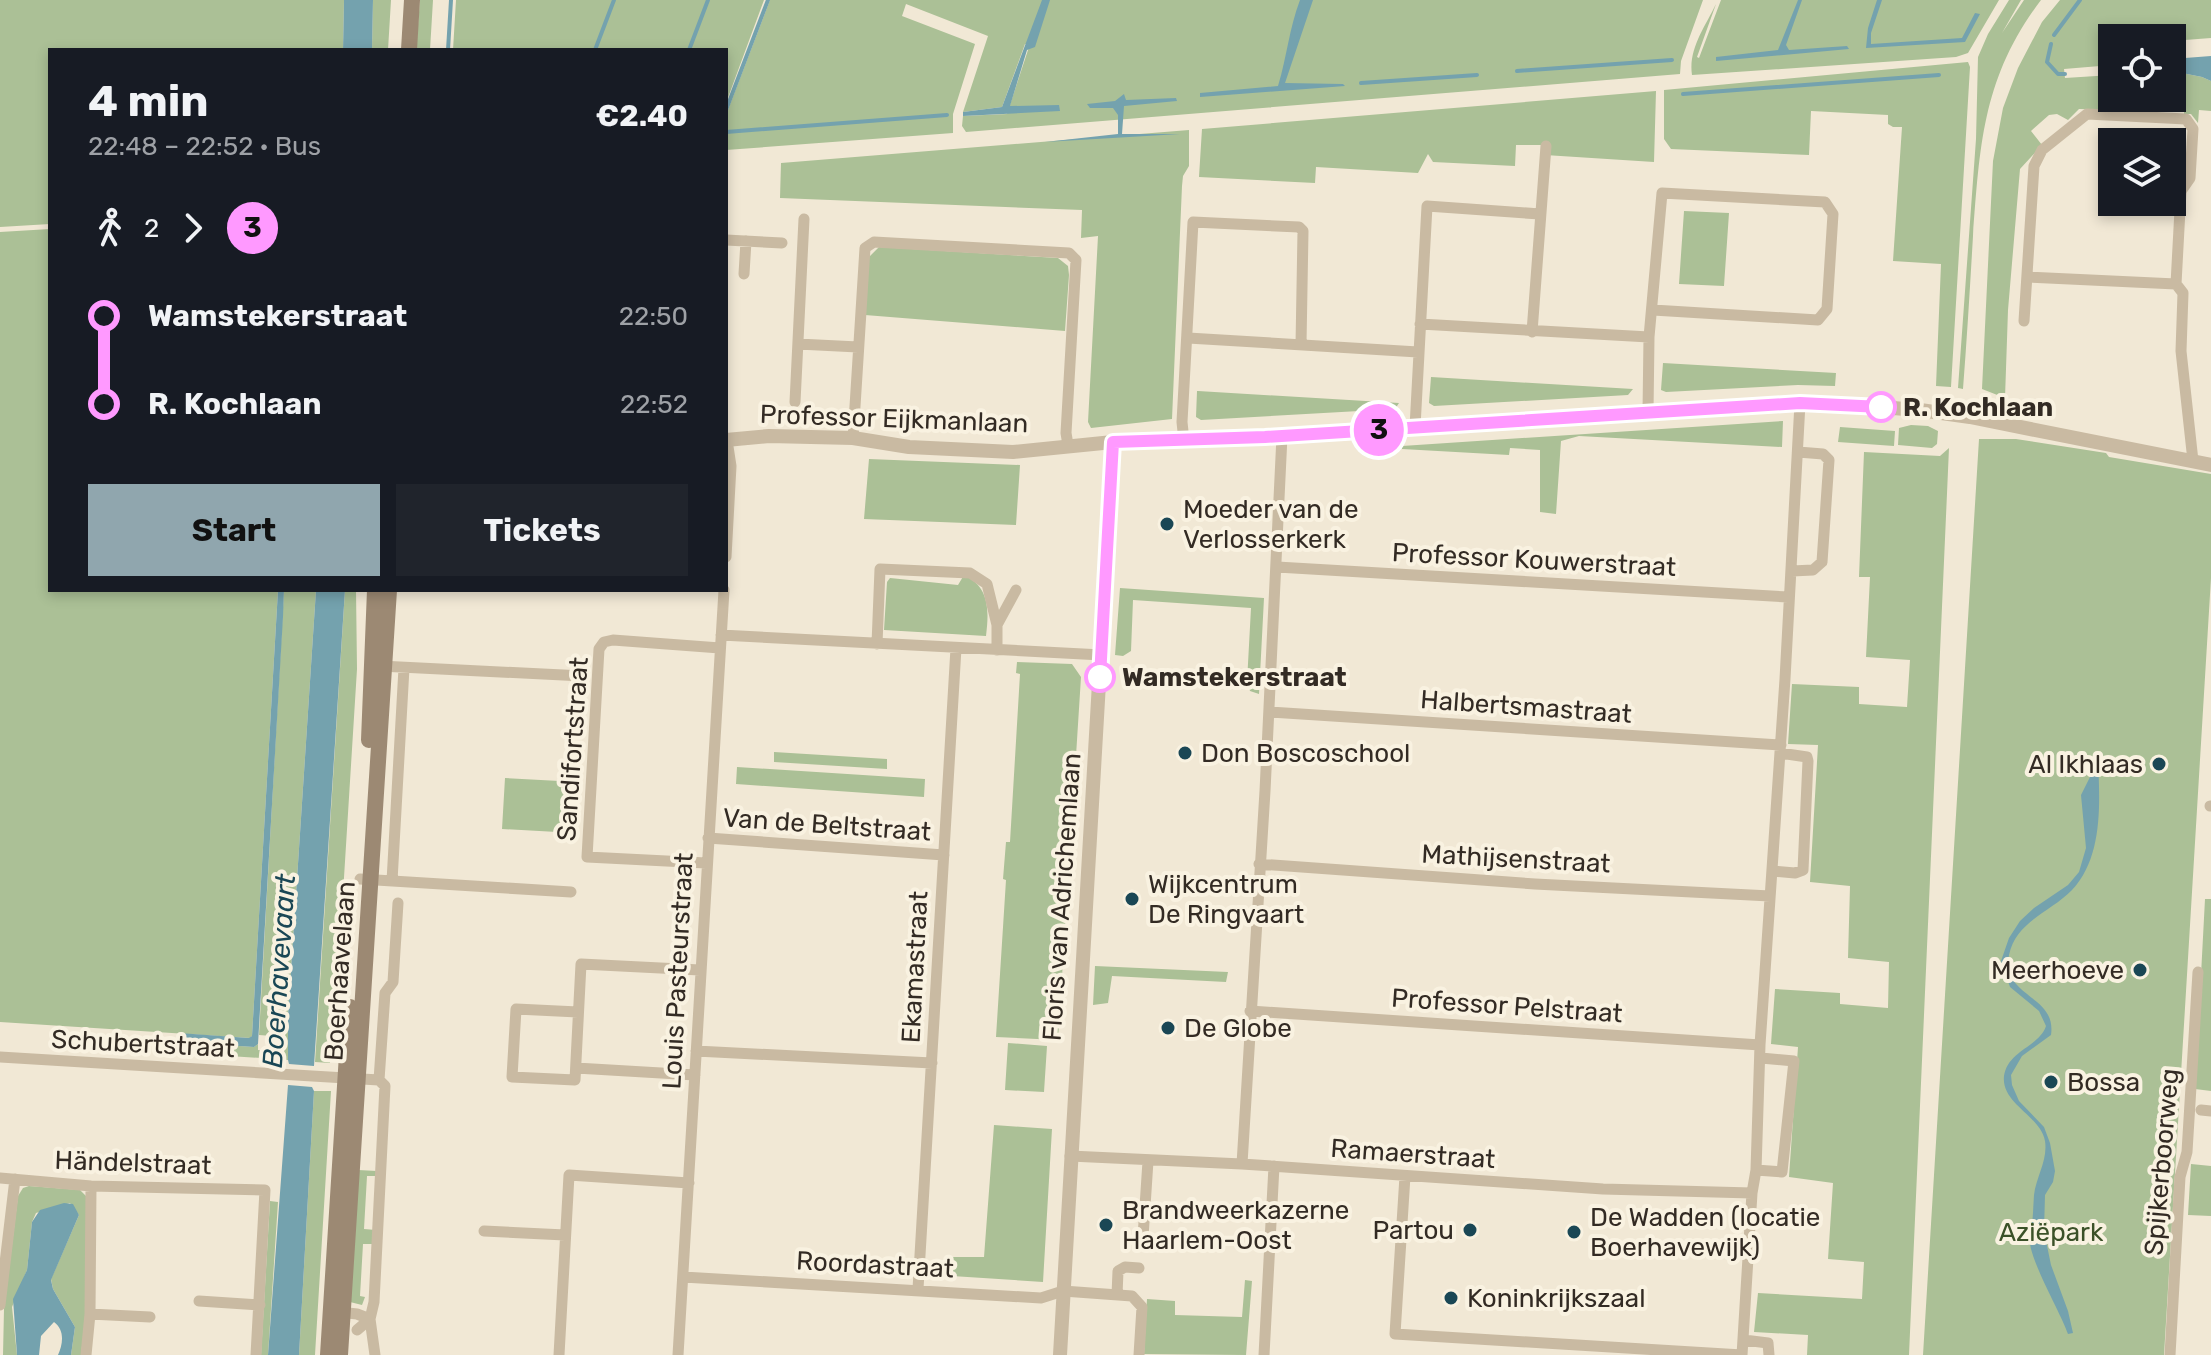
<!DOCTYPE html>
<meta charset="utf-8">
<style>
:root{--surface:#171b24;--page:#20242c;--text:#f1f3f6;--muted:#9ea1a6;--accent:#90a6ae}
body{margin:0;font-family:Rubik,sans-serif;background:var(--page);color:var(--text);height:100vh;display:flex;flex-direction:column;font-size:30px;white-space:nowrap}
*{box-sizing:border-box;margin:0}
p{font-size:26px;color:var(--muted)}
.icon{flex:none;width:44px;height:44px;fill:none;stroke:currentColor;stroke-width:2;stroke-linecap:round;stroke-linejoin:round}
.map{position:relative;flex:1;overflow:hidden}
.sheet{position:absolute;left:48px;top:48px;width:680px;height:544px;display:flex;flex-direction:column;background:var(--surface);border-radius:0px;box-shadow:0 4px 12px #0003}
.sheet>*{flex:none}
.badge{padding:0 16px;border-radius:26px;font-size:28px;line-height:52px}
.controls{position:absolute;left:2098px;top:24px;display:grid;gap:16px}
.controls a{display:grid;place-items:center;width:88px;height:88px;border-radius:0px;background:var(--surface);box-shadow:0 4px 12px #0003;font-size:40px}
.map>.badge{position:absolute;translate:-50% -50%;box-shadow:0 0 0 4px #fff}
.legs{display:flex;align-items:center;gap:12px;height:88px;padding:0 40px;font-size:26px}
.legs p{margin-inline-start:auto}
.headline{display:flex;align-items:center;justify-content:space-between;height:136px;padding:0 40px}
h1{font-size:44px;font-weight:700;line-height:60px}
.primary-button{display:flex;gap:16px;margin-top:auto;padding:16px 40px}
.primary-button a{flex:1;height:92px;border-radius:0px;background:var(--accent);color:#111;font-size:32px;font-weight:700;line-height:92px;text-align:center}
.primary-button a+a{background:var(--page);color:var(--text)}
ul{padding:0 40px;list-style:none}
li{display:flex;align-items:center;gap:28px;height:88px;font-size:30px}
li i{display:grid;place-items:center;width:12px;height:100%;margin:0 10px;background:currentColor}
li i::after{content:'';width:20px;height:20px;margin:-10px;border:6px solid;border-radius:50%;background:var(--surface)}
li p{margin-inline-start:auto}
li:first-child i{background:linear-gradient(#0000 50%,currentColor 0)}
li:last-child i{background:linear-gradient(currentColor 50%,#0000 0)}
.map>svg:first-child{display:block}
</style>
<div class="map">
<svg width="2211" height="1355" viewBox="0 0 2211 1355">
<rect width="100%" height="100%" fill="#f1e8d5"/>
<path fill="#abc096" d="M0,0H344L343,50H50V224L0,227Z
M373,0H391L388,50H372Z
M420,0H433L430,50H416Z
M456,0H764L726,103V50H453Z
M770,0H1703L1681,61L1680,74L966,132L962,126L963,116L1007,114L1030,44H1025L1002,107L963,112L988,36L906,4L902,16L975,44L953,114V133L726,150V115Z
M1721,0H1999L1968,53L1956,57L1692,75C1688,49 1705,27 1716,4L1697,57L1699,58Z
M2009,0H2021L2002,33L2024,0H2041C1983,77 1980,143 1973,236C1970,287 1967,338 1963,389L1958,388L1976,139L1978,57L1988,34Z
M2060,0H2211V38L2172,41V38H2112V65L2064,69L2065,78L2112,75V98H2172V71L2202,77L2211,81V111L2199,110L2198,123L2191,114H2184V106L2113,101L2112,110L2079,109L2068,120L2057,114L2049,115L2031,131L2042,145L2020,169L2008,310L2005,398L1982,389L1993,161L2003,108L2018,68L2042,22Z
M1968,62L1970,67L1951,387L1936,386L1941,264L1893,261L1902,127H1893L1888,124V115L1811,111L1809,155L1671,149L1664,139V90Z
M1656,91L1654,162L1545,155V145H1516L1515,166L1433,162L1428,154L1418,173L1316,167L1315,183L1199,177L1202,129Z
M1189,130V166L1183,176L1182,186L1172,419L1091,428L1088,422L1098,236L1081,238L1082,210L780,198L781,163Z
M1684,211L1729,213L1724,286L1679,284Z
M50,229V590H278L252,1036L250,1038L0,1022V232Z
M879,247L1058,258L1068,266L1069,275L1065,331L865,315L869,257Z
M1663,363L1836,373L1835,386L1798,385L1666,392L1661,390Z
M1431,377L1633,389L1628,395L1434,406L1429,403Z
M1197,391H1198L1399,403L1395,409L1201,420L1196,417Z
M1783,421L1782,447L1579,436L1561,441L1556,514L1540,512V450L1510,448L1509,455L1402,449V446Z
M1911,425L1928,426L1938,431L1937,444L1932,448L1898,445L1899,428Z
M1840,427L1895,431L1894,446L1838,442Z
M1979,439H2016L2106,453L2109,457L2211,474V578L2164,1355H1923Z
M1949,448L1909,1355H1807L1808,1335L1754,1332L1758,1293L1862,1299L1864,1262L1828,1259L1833,1183L1789,1177L1798,1047L1771,1044L1775,989L1840,993V1004L1888,1008L1889,962L1848,958L1850,886L1810,882L1818,745L1788,744L1792,684L1859,687V704L1907,707L1910,660L1866,657L1870,577H1859L1864,452L1940,456Z
M869,459L1020,465L1016,525L864,519Z
M964,575C990,587 989,611 986,636L884,630L887,582L890,578L958,585Z
M1120,588L1264,598L1259,694L1250,691L1247,682L1251,608L1133,600L1131,651L1123,656L1115,655Z
M284,590H316L288,1016V1060H277L276,1046L274,1068H270L272,1036L259,1035Z
M345,590H356L357,669L333,1054H330V1063L315,1062Z
M1017,662L1072,664L1081,677L1058,1040L996,1037L1006,880L1003,879L1006,842H1010L1020,674L1016,673Z
M774,752L887,759V769L774,762Z
M737,767L925,779L924,797L736,784Z
M505,778L578,782L575,833L502,829Z
M2205,899H2211V1091L2195,1089Z
M1095,966L1228,972L1226,982L1112,976L1108,1003L1093,1005Z
M167,1041L254,1047L258,1044V1050L265,1051L264,1061L261,1058L166,1052Z
M1008,1043L1047,1046L1044,1092L1005,1090Z
M314,1091H331L315,1355H299Z
M994,1125L1052,1129L1043,1282L952,1276L951,1274L952,1257H984Z
M2191,1164L2211,1166V1216L2188,1215Z
M358,1170L377,1171V1176H367L364,1229L376,1230L372,1244H363L360,1296L365,1297L362,1305L350,1302Z
M29,1186L80,1190L87,1197L86,1311L81,1355H71L75,1327L53,1289L51,1279L79,1215L70,1203L36,1213L32,1222L27,1270L12,1307L17,1355H3L4,1309L18,1196L23,1188Z
M270,1201L278,1202L268,1355H261Z
M1245,1280L1252,1281L1246,1355L1144,1354L1147,1299L1175,1301V1315L1242,1317Z"/>
<path fill="#74a2ae" d="M344,0H373L372,50H343Z
M1042,0H1050L1035,47L1027,50L1010,106L1059,105L1060,111L963,116V112L1002,107Z
M1300,0H1313L1285,83L1343,84L1345,86L1200,97V93L1278,86C1287,56 1289,29 1300,0Z
M1798,0H1802L1786,45L1789,50L1847,46L1849,49L1716,61V57L1778,50Z
M1877,0H1882L1871,33V44L1962,38L1975,13L1980,14L1965,42L1866,48L1868,28Z
M2211,56V81L2202,77L2172,71V59Z
M1124,94L1126,100L1176,98L1177,101L1124,106L1122,134H1180L1045,142L1118,134V115L1113,108H1090L1087,104L1115,101Z
M278,590H284L283,617L258,1044L254,1047L179,1042L175,1039L179,1033L249,1038L252,1036Z
M316,590H345L314,1066L289,1064L288,1060V1016Z
M2098,761C2100,803 2103,857 2072,890C2051,912 2016,921 2009,955C2001,998 2057,994 2051,1035L2022,1056L2011,1075L2012,1085L2019,1101L2044,1127L2050,1143L2055,1171L2053,1182L2045,1195L2044,1231L2051,1265L2068,1311L2073,1333L2068,1334C2061,1313 2026,1254 2030,1237C2033,1224 2033,1210 2034,1195C2036,1177 2048,1160 2045,1141C2040,1115 2001,1104 2004,1076C2008,1050 2039,1047 2046,1026L2039,1011L2010,987L2001,961L2009,938L2020,921L2034,908L2068,885L2079,872L2086,848L2081,795Z
M288,1085L312,1087L314,1091L299,1355H268Z
M64,1203L73,1204L79,1215L51,1280L53,1289L75,1327L71,1355H58C63,1344 65,1330 54,1322L41,1336L39,1355H17L13,1299L27,1270L32,1222L40,1210Z"/>
<g fill="none" stroke-linecap="round" stroke-linejoin="round">
<path stroke="#74a2ae" stroke-width="4" d="M2054,35L2080,0
M2051,44L2047,62L2058,74H2065
M448,50L451,0
M595,50L614,0
M689,50L708,0
M1517,71L1672,60
M1361,83L1477,75
M1683,94L1939,75
M726,110L768,0
M726,132L947,115"/>
<path stroke="#c9baa2" stroke-width="11" d="M726,240L782,243
M744,274L746,241
M2028,277L2176,284
M2024,321L2034,166L2042,150L2087,114L2186,119L2193,129L2190,178L2181,191L2176,284L2183,293L2181,351L2193,461
M1420,324L1649,337
M1532,332L1546,146
M1188,338L1418,352
M798,344L858,347
M795,402L804,219
M1648,412L1649,337L1662,193L1825,202L1833,214L1827,309L1818,320L1653,310
M1415,427L1427,206L1540,214
M853,438L865,248L874,242L1069,253L1076,260L1066,433L1068,445
M1184,441L1182,422L1193,222L1299,227L1303,231L1301,345
M726,557L731,466L727,440
M1277,567L1788,597
M1792,571L1813,570L1822,562L1829,460L1823,454L1798,452
M997,625L1016,590
M721,635L1102,655
M877,644L880,569L970,573L987,584L997,625V650
M380,666L583,676
M1269,712L1781,745
M2210,806H2211
M708,838L944,855
M706,863L587,857L599,649L604,642L613,640L720,648
M1259,864L1535,884L1770,896
M1773,871L1795,873L1803,870L1808,761L1807,757L1780,753
M360,879L571,892
M392,881L404,668
M1250,1011L1760,1045
M578,1012L516,1009L512,1077L575,1080L581,964L700,970
M696,1051L932,1063
M0,1057L379,1080
M576,1068L695,1075
M379,1080L385,993L393,982L398,903
M2201,1110L2211,1111
M1070,1156L1242,1164L1603,1189L1752,1193
M1242,1164L1265,791L1282,436
M1756,1170L1782,1172L1794,1061L1761,1058
M1405,1176L1395,1334L1742,1355L1752,1193L1756,1170L1760,1045L1785,679L1800,403
M0,1178L91,1186L265,1190L256,1355
M484,1231L565,1235
M1143,1237L1148,1161
M683,1277L1041,1298L1063,1291L1132,1296L1142,1307L1139,1355
M918,1289L956,648
M1117,1295L1118,1271L1125,1267L1139,1268
M199,1301L260,1305
M0,1305L15,1179
M339,1312L357,1314L370,1319L375,1355
M90,1314L150,1317
M357,1330L370,1319L374,1302L385,1086L379,1080
M1744,1340L1768,1343L1769,1355
M86,1355L90,1314L91,1186
M559,1355L569,1175L689,1183
M678,1355L724,590
M1264,1355L1274,1166
M2170,1355L2180,1177L2187,1152L2198,972"/>
<path stroke="#c9baa2" stroke-width="14" d="M726,440L769,436L853,438L909,447L1013,452L1113,442L1232,438L1634,413L1800,403L1837,404L1920,410L1970,417L2211,465
M1060,1355L1113,442"/>
<path stroke="#9c8973" stroke-width="16" d="M409,50L412,0
M369,740L375,590
M328,1355L350,1007
M340,1355L389,590"/>
</g>
<g fill="none" stroke-linecap="round" stroke-linejoin="round">
<g stroke="#fff" stroke-width="18">
<path id="line-1" d="M1100,677L1113,442L1265,437L1800,403L1881,407"/>
</g>
<use href="#line-1" stroke="#f9f" stroke-width="12"/>
</g>
<g fill="#fff" stroke="#f9f" stroke-width="4">
<circle cx="1881" cy="407" r="14"/>
<circle cx="1100" cy="677" r="14"/>
</g>
<g fill="#1a4755" stroke="#f9f2e1" stroke-width="3">
<circle cx="1167" cy="524" r="8"/>
<circle cx="1185" cy="753" r="8"/>
<circle cx="2159" cy="764" r="8"/>
<circle cx="1132" cy="899" r="8"/>
<circle cx="2140" cy="970" r="8"/>
<circle cx="1168" cy="1028" r="8"/>
<circle cx="2051" cy="1082" r="8"/>
<circle cx="1106" cy="1225" r="8"/>
<circle cx="1470" cy="1230" r="8"/>
<circle cx="1574" cy="1232" r="8"/>
<circle cx="1451" cy="1298" r="8"/>
</g>
<g text-anchor="middle" dominant-baseline="central" stroke-width="8" stroke-linejoin="round" paint-order="stroke">
<g font-size="26" font-weight="bold" fill="#332b24" stroke="#f9f2e1" text-anchor="start">
<text x="1903" y="407">R. Kochlaan</text>
<text x="1122" y="677">Wamstekerstraat</text>
</g>
<g font-size="26" fill="#332b24" stroke="#f9f2e1">
<text transform="translate(894 419) rotate(2)">Professor Eijkmanlaan</text>
<text transform="translate(1534 560) rotate(3)">Professor Kouwerstraat</text>
<text transform="translate(1526 707) rotate(4)">Halbertsmastraat</text>
<text transform="translate(573 749) rotate(-86)">Sandifortstraat</text>
<text transform="translate(827 825) rotate(4)">Van de Beltstraat</text>
<text transform="translate(1516 859) rotate(3)">Mathijsenstraat</text>
<text transform="translate(1062 897) rotate(-86)">Floris van Adrichemlaan</text>
<text transform="translate(915 967) rotate(-87)">Ekamastraat</text>
<text transform="translate(340 971) rotate(-86)">Boerhaavelaan</text>
<text transform="translate(678 971) rotate(-87)">Louis Pasteurstraat</text>
<text transform="translate(1507 1006) rotate(4)">Professor Pelstraat</text>
<text transform="translate(143 1044) rotate(3)">Schubertstraat</text>
<text transform="translate(1413 1154) rotate(4)">Ramaerstraat</text>
<text transform="translate(2162 1162) rotate(-85)">Spijkerboorweg</text>
<text transform="translate(133 1163) rotate(2)">Händelstraat</text>
<text transform="translate(875 1265) rotate(3)">Roordastraat</text>
</g>
<g font-size="26" fill="#332b24" stroke="#f9f2e1" text-anchor="start">
<text x="1183" y="509">Moeder van de<tspan x="1183" dy="30">Verlosserkerk</tspan></text>
<text x="1201" y="753">Don Boscoschool</text>
<text x="2143" y="764" text-anchor="end">Al Ikhlaas</text>
<text x="1148" y="884">Wijkcentrum<tspan x="1148" dy="30">De Ringvaart</tspan></text>
<text x="2124" y="970" text-anchor="end">Meerhoeve</text>
<text x="1184" y="1028">De Globe</text>
<text x="2067" y="1082">Bossa</text>
<text x="1122" y="1210">Brandweerkazerne<tspan x="1122" dy="30">Haarlem-Oost</tspan></text>
<text x="1590" y="1217">De Wadden (locatie<tspan x="1590" dy="30">Boerhavewijk)</tspan></text>
<text x="1454" y="1230" text-anchor="end">Partou</text>
<text x="1467" y="1298">Koninkrijkszaal</text>
</g>
<g font-size="26" fill="#3b5128" stroke="#f9f2e1">
<text x="2051" y="1232">Aziëpark</text>
</g>
<g font-size="28" font-style="italic" fill="#1a4755" stroke="#f9f2e1">
<text transform="translate(279 971) rotate(-86)">Boerhavevaart</text>
</g>
</g>
</svg>
<div class="controls">
<a><svg class="icon" aria-label="locate" viewBox="0 0 24 24"><circle cx="12" cy="12" r="6"/><path d="M12 2v4M12 18v4M2 12h4M18 12h4"/></svg></a>
<a><svg class="icon" aria-label="layers" viewBox="0 0 24 24"><path d="M12 4l9 5-9 5-9-5zM3 14l9 5 9-5"/></svg></a>
</div>
<b class="badge" style="left:1379px;top:430px;background:#f9f;color:#111">3</b>
<section class="sheet">
<div class="headline"><div><h1>4 min</h1><p>22:48 – 22:52 · Bus</p></div><b>€2.40</b></div>
<div class="legs"><svg class="icon" aria-label="walk" viewBox="0 0 24 24"><circle cx="13" cy="4" r="2"/><path d="M13 8l-2 6 4 7M11 14l-3 7M7 12l3-4h3l4 4"/></svg>2<svg class="icon" aria-label="forward" viewBox="0 0 24 24"><path d="M9 5l7 7-7 7"/></svg><b class="badge" style="background:#f9f;color:#111">3</b></div>
<ul>
<li><i style="color:#f9f"></i><b>Wamstekerstraat</b><p>22:50</p></li>
<li><i style="color:#f9f"></i><b>R. Kochlaan</b><p>22:52</p></li>
</ul>
<div class="primary-button"><a>Start</a><a>Tickets</a></div>
</section>
</div>
